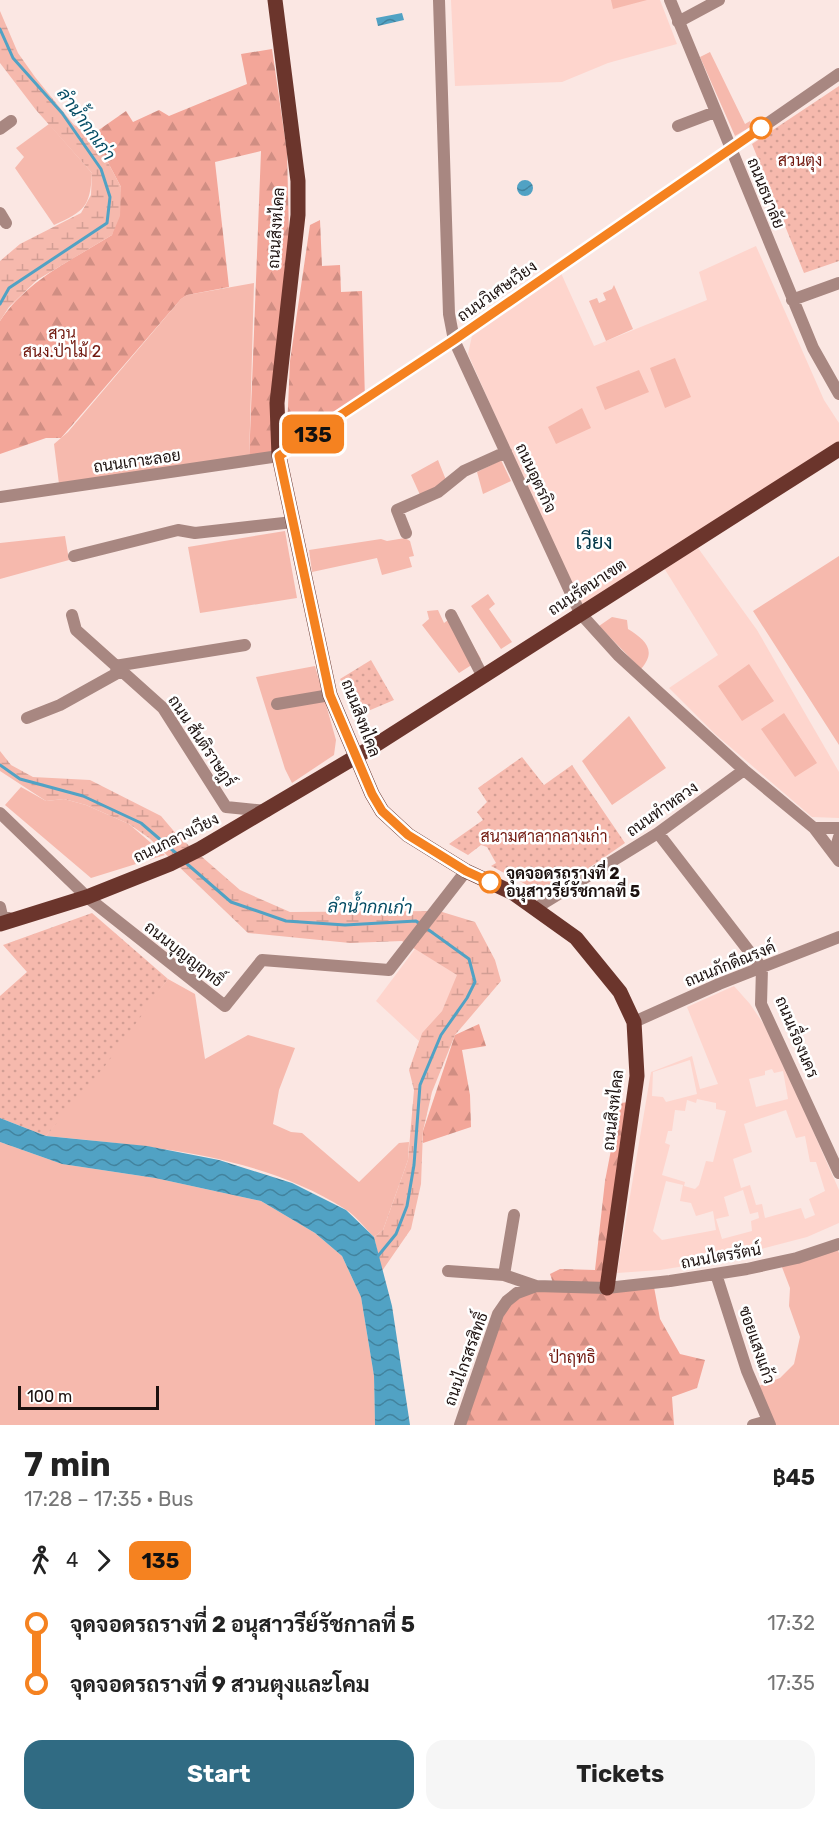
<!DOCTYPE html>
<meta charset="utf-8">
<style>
:root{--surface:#fff;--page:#f6f6f6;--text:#222;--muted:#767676;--accent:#306b83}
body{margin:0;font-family:Rubik,Sarabun,sans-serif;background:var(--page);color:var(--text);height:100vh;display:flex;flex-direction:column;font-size:22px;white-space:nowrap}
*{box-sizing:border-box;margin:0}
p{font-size:20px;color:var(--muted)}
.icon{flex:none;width:33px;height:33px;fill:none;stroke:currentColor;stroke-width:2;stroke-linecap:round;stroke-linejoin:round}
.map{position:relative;height:1425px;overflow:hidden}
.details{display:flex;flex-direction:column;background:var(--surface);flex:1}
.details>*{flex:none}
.badge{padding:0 12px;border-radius:9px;font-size:21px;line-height:39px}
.scale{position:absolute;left:18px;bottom:15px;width:141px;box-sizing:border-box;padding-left:6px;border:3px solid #1c110f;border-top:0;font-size:16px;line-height:21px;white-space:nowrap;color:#1c110f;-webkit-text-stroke:4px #fff;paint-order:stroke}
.map>.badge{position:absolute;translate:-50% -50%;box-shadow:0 0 0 3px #fff}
.legs{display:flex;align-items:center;gap:9px;height:66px;padding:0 24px;font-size:20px}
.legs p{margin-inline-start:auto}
.summary{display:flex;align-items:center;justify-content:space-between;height:102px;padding:0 24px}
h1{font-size:33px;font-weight:700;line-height:45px}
.primary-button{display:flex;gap:12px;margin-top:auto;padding:12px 24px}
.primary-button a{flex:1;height:69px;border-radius:18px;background:var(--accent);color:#fff;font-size:24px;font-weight:700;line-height:69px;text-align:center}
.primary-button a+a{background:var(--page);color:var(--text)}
ul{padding:0 24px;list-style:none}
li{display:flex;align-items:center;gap:21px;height:60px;font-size:22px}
li i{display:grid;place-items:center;width:9px;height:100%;margin:0 8px;background:currentColor}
li i::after{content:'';width:15px;height:15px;margin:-8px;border:4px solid;border-radius:50%;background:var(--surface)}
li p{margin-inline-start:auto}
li:first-child i{background:linear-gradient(#0000 50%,currentColor 0)}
li:last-child i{background:linear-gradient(currentColor 50%,#0000 0)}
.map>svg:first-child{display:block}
</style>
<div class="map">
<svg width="839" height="1425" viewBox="0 0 839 1425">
<defs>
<pattern id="forest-firs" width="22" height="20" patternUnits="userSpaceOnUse" patternTransform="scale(1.5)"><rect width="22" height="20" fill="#f3a699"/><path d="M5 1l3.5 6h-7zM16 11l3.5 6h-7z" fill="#d08e83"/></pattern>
<pattern id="wetland-marsh" width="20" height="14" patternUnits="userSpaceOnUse" patternTransform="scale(1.5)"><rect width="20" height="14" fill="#f6b9ad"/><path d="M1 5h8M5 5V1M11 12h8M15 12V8" fill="none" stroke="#d29e94"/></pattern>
<pattern id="park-dots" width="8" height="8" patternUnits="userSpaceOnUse" patternTransform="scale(1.5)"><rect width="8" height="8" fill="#f6b9ad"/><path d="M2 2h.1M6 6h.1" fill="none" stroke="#d29e94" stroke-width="1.8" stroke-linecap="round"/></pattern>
<pattern id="water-waves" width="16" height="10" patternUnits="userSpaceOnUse" patternTransform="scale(1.5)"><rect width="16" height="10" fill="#51a2c4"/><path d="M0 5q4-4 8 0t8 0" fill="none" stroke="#42839e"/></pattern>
</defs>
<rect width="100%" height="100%" fill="#fbe7e3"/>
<path fill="#fed5cd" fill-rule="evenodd" d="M451,0H660L677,44L608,63L562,82L455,86Z
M756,246L824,400L839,423V443L583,605L564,571L468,354L473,331L560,271L594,346L707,300L699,272Z
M698,548L757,630L839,772V818L812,817L715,734L669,688L718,655L664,568Z
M415,949L458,975L442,1011L422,1033L419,1041L376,1001Z
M734,986L750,1004L765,1026L784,1065L839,1190V1223L807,1237L716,1261L660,1270L617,1273L651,1072L692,1056L700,1089L718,1084L687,1007ZM690,1060L697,1094L666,1102L663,1097L652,1096L653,1072ZM772,1069L774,1073L783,1071L788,1099L756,1107L749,1079L765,1075V1071ZM697,1099L716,1103V1109L726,1111L713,1162L706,1161L699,1185L695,1189L684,1186L685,1182L662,1175L670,1145L665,1143L668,1131H672L675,1110L685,1111L687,1100L696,1103ZM786,1110L796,1138L805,1136L810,1162H816L825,1191L809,1199L815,1215L805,1219L801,1208L765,1218L762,1204L756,1205L750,1185L741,1188L733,1159L752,1152L744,1124ZM666,1181L683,1185L680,1201L691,1203L696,1216L713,1211L716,1230L662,1240L653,1231ZM743,1190L750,1214L758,1212L759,1218L751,1221L752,1231L722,1239L716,1219L729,1216L724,1197Z"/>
<path fill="#f6b9ad" d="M611,0H647L613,9Z
M710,52L745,124L750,121L752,126L735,136L700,57Z
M49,124L92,173C90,207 85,211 54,225L15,168L24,157L16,148Z
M254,283L249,461L59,484L54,444L68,432L181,299L187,295Z
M614,285L633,329L606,341L589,301L597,298L599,303L606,300L603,293L612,289Z
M675,358L691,397L665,408L650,368Z
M639,370L649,392L605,410L596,387Z
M582,408L591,428L556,444L548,427Z
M438,460L446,480L421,497L411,475Z
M501,460L511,481L483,494L477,472Z
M285,531L297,598L200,613L188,547Z
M65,536L69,560L0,579V543Z
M405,538L410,541L414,556L409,557L412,567L382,575L377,558L312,572L309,550L381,539L387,541Z
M839,556V745L753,611Z
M488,594L495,604L489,609L512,642L501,649L471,606Z
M438,610L444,623L455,615L481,659L459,673L422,625L429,619L427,611Z
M612,617L627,620L628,629C644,639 658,650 641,669L599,626Z
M749,664L774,701L742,721L718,686Z
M315,666L336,740L334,755L292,783L285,769L256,677Z
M784,713L817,763L795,777L761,729Z
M629,716L666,768L612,805L582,761Z
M21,787L46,801L64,799L86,805L129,824L165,855L91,878L5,805Z
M168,979L195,994L205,1059L248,1035L295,1048L279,1090L273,1124L291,1132L302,1133L359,1182L399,1143L409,1142L408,1160L383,1230L374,1237C365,1228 356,1216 345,1209C257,1153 146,1146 46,1136Z
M0,1142L62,1164L155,1178L261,1201L315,1233L342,1256L361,1297L374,1376L375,1425H0Z
M836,1245L839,1253V1425H772L756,1387L780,1378L794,1364L800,1337L789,1306L790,1288L780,1262Z"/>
<path fill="url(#forest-firs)" d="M272,49L287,152L290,276L279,456L249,461L261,151L215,162L229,287L187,295L181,299L61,438H46L0,454V321C27,280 72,260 112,235L121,187L93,134L126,111L133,122L159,110L169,116L247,84L241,54Z
M320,220L322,266L340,265L341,292L362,291L365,400L286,452L290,361L310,225Z
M479,1024L486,1046L462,1050L470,1095L471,1127L423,1143V1131L455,1035Z
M630,1102L607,1288L654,1287L660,1319L680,1354L705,1360L697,1388L672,1397L674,1425H460L507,1301L554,1286L550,1274L560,1269L595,1270L605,1181L620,1103Z"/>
<path fill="url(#wetland-marsh)" d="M0,11L18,53L35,77L74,125L93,134L121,187L120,216L112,235L37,280L9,307L0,321V261L20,244L81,213L91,195L92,173L36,110L0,63Z
M0,751L11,765L33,777L90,780L161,816L178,836L240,890L290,912L439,911L475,922L495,960L501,981L455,1035L432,1092L423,1131L421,1184L411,1229L382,1271L374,1237L383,1230L408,1160L414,1090L409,1070L422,1033L442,1011L457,975L402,941L350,943L248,933L149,838L129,824L86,805L64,799L46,801L0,771Z"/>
<path fill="url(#park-dots)" d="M839,86V261L804,273L752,144Z
M371,660L394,700L361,714L340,679Z
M522,757L544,785L572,765L625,843L548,896L491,866L496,863L487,847L481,845L468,855L449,844L483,820L477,812L487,802L478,788Z
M92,913L168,979L105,1066L46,1136L0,1118V996L27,972L3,945Z"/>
<path fill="url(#water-waves)" d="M402,13L404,20L378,26L376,18Z
M517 188a8 8 0 1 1 16 0a8 8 0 1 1-16 0Z
M0,1118L46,1136L147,1146L219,1160L292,1183L346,1210L374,1237L392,1306L410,1425H375L374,1376L361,1297L342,1256L315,1233L261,1201L155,1178L62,1164L0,1142Z"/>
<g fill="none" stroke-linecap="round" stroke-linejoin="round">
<path stroke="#51a2c4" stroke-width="3" d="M0,29L13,58L62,113L101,169L110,197L107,223L9,288L0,304
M0,765L20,779L83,796L141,823L177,854
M186,863L231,902L286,921L345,925L416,921L421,925
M378,1256L396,1234L407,1206L414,1165L420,1085L441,1035L467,998L475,982L469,959L426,928"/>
<path stroke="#a88781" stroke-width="12" d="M439,0L449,314L454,340L580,613L618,655L655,689L744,770L814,828L839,861
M670,0L813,348L839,394
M678,22L719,0
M678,126L715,112
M0,129L11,121
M0,213L6,223
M792,300L839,283
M0,497L279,456L454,340L839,74
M406,533L397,510L438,492L464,471L506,452
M74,556L178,530L195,533L293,522
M72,615L76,630L163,708L226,807L267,811
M451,615L483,677
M115,666L245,645
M277,704L330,695
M27,718L60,705L121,671
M0,813L87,897L225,1006L262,960L389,970L466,871
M814,828H839
M658,833L762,968L761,1004L839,1173
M834,854L839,837
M0,907L2,916L15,920
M536,908L658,833L744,770
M634,1022L719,984L839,937
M448,1271L504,1275L536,1286
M716,1274L747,1371L770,1425
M504,1275L514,1215
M460,1425L498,1314L507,1301L517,1293L536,1286L607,1288L670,1281L747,1269L797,1258L839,1244
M753,1425L768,1421"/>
<path stroke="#6b352c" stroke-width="15" d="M275,0L298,181V215L277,403L279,456L330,695L372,794L382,811L408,835L466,871L513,893L576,938L620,992L634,1022L637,1076L607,1288
M0,924L87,897L170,864L200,849L374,746L839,449"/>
</g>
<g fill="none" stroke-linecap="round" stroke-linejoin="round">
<g stroke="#fff" stroke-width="14">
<path id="line-1" d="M490,882L466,871L408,835L382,811L372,794L330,695L279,456L454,340L761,128"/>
</g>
<use href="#line-1" stroke="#f58220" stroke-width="9"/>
</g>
<g fill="#fff" stroke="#f58220" stroke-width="3">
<circle cx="761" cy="128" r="10"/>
<circle cx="490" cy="882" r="10"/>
</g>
<g text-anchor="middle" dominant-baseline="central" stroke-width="5" stroke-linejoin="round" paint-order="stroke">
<g font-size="16" fill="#721a10" stroke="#fff">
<text x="800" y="160">สวนตุง</text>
<text x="62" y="333">สวน<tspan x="62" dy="18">สนง.ป่าไม้ 2</tspan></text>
<text x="544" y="836">สนามศาลากลางเก่า</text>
<text x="572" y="1357">ป่าฤทธิ</text>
</g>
<g font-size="16" fill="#1c110f" stroke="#fff">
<text transform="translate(766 193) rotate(68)">ถนนธนาลัย</text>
<text transform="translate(276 228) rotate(-86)">ถนนสิงหไคล</text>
<text transform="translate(497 291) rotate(-35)">ถนนวิเศษเวียง</text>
<text transform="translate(137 461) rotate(-8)">ถนนเกาะลอย</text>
<text transform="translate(536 478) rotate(65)">ถนนอุตรกิจ</text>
<text transform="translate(587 587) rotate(-33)">ถนนรัตนาเขต</text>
<text transform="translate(361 718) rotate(69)">ถนนสิงหไคล</text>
<text transform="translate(202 741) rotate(56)">ถนน สันติราษฎร์</text>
<text transform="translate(662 809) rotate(-35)">ถนนทำหลวง</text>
<text transform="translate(176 838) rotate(-26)">ถนนกลางเวียง</text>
<text transform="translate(184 954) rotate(38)">ถนนบุญญฤทธิ์</text>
<text transform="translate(730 964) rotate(-22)">ถนนภักดีณรงค์</text>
<text transform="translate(797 1037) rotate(67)">ถนนเรื่องนคร</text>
<text transform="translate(613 1110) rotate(-83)">ถนนสิงหไคล</text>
<text transform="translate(721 1256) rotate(-10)">ถนนไตรรัตน์</text>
<text transform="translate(757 1345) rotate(71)">ซอยแสงแก้ว</text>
<text transform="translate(466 1359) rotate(-70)">ถนนไกรสรสิทธิ์</text>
</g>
<g font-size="16" font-weight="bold" fill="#1c110f" stroke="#fff" text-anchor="start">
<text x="506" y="873">จุดจอดรถรางที่ 2<tspan x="506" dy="18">อนุสาวรีย์รัชกาลที่ 5</tspan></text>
</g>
<g font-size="18" font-style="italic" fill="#044c64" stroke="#fff">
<text transform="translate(86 124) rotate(54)">ลำน้ำกกเก่า</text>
<text transform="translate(370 907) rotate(1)">ลำน้ำกกเก่า</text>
</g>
<g font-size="20" fill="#003547" stroke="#fff">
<text x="594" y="542">เวียง</text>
</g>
</g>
</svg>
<div class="scale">100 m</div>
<b class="badge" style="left:313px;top:434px;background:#f58220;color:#111">135</b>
</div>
<section class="details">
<div class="summary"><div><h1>7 min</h1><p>17:28 – 17:35 · Bus</p></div><b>฿45</b></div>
<div class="legs"><svg class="icon" aria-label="walk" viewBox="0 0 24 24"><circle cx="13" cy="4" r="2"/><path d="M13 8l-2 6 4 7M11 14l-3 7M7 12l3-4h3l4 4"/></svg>4<svg class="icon" aria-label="forward" viewBox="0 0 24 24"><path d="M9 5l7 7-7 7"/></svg><b class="badge" style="background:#f58220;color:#111">135</b></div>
<ul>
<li><i style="color:#f58220"></i><b>จุดจอดรถรางที่ 2 อนุสาวรีย์รัชกาลที่ 5</b><p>17:32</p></li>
<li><i style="color:#f58220"></i><b>จุดจอดรถรางที่ 9 สวนตุงและโคม</b><p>17:35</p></li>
</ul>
<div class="primary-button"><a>Start</a><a>Tickets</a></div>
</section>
